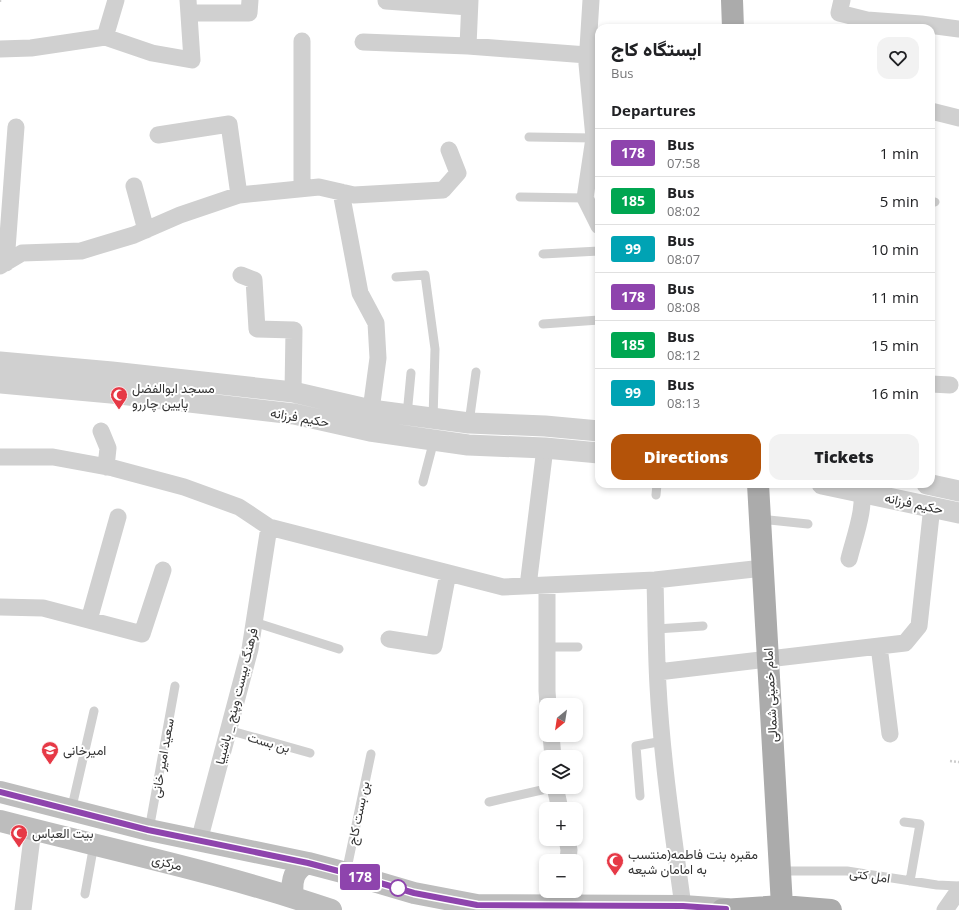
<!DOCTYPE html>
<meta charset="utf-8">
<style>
:root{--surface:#fff;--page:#f2f2f2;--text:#202124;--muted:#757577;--line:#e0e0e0;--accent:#b45309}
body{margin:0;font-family:"Open Sans",Vazirmatn,sans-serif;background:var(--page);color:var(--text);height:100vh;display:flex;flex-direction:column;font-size:15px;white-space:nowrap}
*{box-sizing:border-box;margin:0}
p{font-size:13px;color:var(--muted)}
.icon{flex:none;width:22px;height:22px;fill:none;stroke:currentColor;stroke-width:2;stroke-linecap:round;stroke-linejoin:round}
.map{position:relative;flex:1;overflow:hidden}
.details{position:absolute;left:595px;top:24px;width:340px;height:464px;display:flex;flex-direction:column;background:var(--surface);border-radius:12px;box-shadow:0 2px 6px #0003}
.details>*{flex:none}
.badge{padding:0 8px;border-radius:3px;font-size:14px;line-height:26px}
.needle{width:26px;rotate:210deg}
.buttons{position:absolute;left:539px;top:698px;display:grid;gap:8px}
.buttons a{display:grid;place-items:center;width:44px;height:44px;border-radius:8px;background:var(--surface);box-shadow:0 2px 6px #0003;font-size:20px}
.map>.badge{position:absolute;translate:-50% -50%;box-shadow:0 0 0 2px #fff}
h2{padding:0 16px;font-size:15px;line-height:36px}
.round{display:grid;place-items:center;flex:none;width:42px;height:42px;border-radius:12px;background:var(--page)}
.overview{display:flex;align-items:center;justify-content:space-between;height:68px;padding:0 16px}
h1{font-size:19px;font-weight:800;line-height:30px}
.button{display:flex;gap:8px;margin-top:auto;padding:8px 16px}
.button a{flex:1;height:46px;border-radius:12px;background:var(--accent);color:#fff;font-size:16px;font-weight:800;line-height:46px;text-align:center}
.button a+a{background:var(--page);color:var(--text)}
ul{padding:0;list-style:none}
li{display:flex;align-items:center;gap:12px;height:48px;padding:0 16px;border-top:1px solid var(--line)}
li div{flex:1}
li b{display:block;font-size:15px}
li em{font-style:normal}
li .badge{min-width:44px;font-weight:700;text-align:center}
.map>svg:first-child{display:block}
</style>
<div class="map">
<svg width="959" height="910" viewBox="0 0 959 910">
<rect width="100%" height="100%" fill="#fff"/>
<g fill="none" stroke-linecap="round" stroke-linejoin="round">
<path stroke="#cdcdcd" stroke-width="2.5" stroke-dasharray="2 2" stroke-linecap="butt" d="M0,2V0
M950,761L959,762"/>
<path stroke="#d0d0d0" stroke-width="9" d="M529,137L594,138
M520,197L585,198
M931,201L935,202
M543,254L599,251
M396,277L425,275L435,349L433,419
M543,324L599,320
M407,415L411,373
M469,423L476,372
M423,482L434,440
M656,495L657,484
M760,519L808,524
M254,622L339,649
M656,629L703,626
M547,647H578
M228,730L310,753
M640,796L636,746L663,741
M489,802L555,787
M71,811L94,711
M904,822L920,824L910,881
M149,830L175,686
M780,871H847L937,885L959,886
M346,873L371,754
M85,894L94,844"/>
<path stroke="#d0d0d0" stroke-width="17" d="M591,0L587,64L594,138L585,198L599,226
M842,0L839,13L867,20L921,24L959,29
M386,1L469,7
M189,13H249L250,0
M105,37L152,53L192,60L188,0
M363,42L468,46L587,55
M468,46L470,0
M0,49L31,48L105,37L116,0
M931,111L959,118
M158,135L229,124L239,195
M134,186L146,230
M302,189V41
M341,192L360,293L376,323L378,358L371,410
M6,263L16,127
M0,266L22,253L81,251L134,235L180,215L239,195L319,187L354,195L443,190L458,173L449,150
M241,275L254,280L257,329L294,330L293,392
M931,384L950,385
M101,431L108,448L106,467
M0,457H53L113,468L184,487L239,507L269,527L503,587L655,580L763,568
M849,559C855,535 866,508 861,484
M655,580C656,616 656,651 658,686C662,760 673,833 683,906
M547,585V691L548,705
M528,586L545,448
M0,607L43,608L142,634L163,570
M89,620L118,517
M389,639L434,646L448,573
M879,646L890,734
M658,672L905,643L919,626L932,506
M551,735L553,757
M555,787L560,809
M567,839L569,850L568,861
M199,841L250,649L269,527
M23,910L33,829
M945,910L959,890"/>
<path stroke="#d0d0d0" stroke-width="21" d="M0,362L112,372L293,392L371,410L469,423L545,426L599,431
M0,383L111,393L294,414L370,431L468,445L545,448L599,453
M822,484L959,513
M927,484L959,491"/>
<path stroke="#bdbdbd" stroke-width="22" d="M0,792L149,830L308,863L346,873L414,893L477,905L683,906L726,909
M0,821C111,850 223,873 331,910
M293,897C291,882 293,869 308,863"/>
<path stroke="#ababab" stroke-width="22" d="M732,0L733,28
M758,484L782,906
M722,910L782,906L831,910"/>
</g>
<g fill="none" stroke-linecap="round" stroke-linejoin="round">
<g stroke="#fff" stroke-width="9">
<path id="line" d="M0,792L148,830L308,863L346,873L414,893L477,905L683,906L726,909"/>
</g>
<use href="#line" stroke="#8e44ad" stroke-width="6"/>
</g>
<defs>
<g id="mosque-pin" transform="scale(0.9)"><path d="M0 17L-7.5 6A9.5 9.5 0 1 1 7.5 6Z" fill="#e63946" stroke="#fff"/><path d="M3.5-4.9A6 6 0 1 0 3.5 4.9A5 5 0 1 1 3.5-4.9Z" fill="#fff"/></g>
<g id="school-pin" transform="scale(0.9)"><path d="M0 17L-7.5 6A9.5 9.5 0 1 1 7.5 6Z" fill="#e63946" stroke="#fff"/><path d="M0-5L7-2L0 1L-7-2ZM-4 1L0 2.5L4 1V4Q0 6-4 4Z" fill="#fff"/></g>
</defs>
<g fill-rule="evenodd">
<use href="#mosque-pin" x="119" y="395"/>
<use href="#school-pin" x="50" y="750"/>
<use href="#mosque-pin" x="19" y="833"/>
<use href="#mosque-pin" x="615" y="861"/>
</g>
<circle fill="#fff" stroke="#8e44ad" stroke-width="2" cx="398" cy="888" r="8"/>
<g text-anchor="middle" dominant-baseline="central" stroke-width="4" stroke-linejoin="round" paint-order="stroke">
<g font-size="13" fill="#333" stroke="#fff" text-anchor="start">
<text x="132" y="388">مسجد ابوالفضل<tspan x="132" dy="15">پایین چاررو</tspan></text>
<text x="63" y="750">امیرخانی</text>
<text x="32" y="833">بیت العباس</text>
<text x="628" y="854">مقبره بنت فاطمه(منتسب<tspan x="628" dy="15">به امامان شیعه</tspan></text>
</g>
<g font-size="13" fill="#333" stroke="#fff">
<text transform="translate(300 417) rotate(10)">حکیم فرزانه</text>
<text transform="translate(914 503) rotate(12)">حکیم فرزانه</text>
<text transform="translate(770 695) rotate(-93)">امام خمینی شمالی</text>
<text transform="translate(236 696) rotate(-76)">فرهنگ بیست وپنج _ باشییا</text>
<text transform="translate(269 742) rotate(16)">بن بست</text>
<text transform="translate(162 758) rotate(-80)">سعید امیر خانی</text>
<text transform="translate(358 813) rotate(-78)">بن بست کاج</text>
<text transform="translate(167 862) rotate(14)">مرکزی</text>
<text transform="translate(870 875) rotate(8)">امل کتی</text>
</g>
</g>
</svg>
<div class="buttons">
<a><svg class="needle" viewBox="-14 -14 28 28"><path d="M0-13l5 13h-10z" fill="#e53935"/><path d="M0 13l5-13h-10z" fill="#757577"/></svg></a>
<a><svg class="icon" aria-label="layers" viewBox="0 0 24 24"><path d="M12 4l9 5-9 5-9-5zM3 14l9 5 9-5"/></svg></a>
<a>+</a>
<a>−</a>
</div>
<b class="badge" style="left:360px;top:877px;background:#8e44ad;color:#fff">178</b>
<section class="details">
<div class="overview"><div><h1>ایستگاه کاج</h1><p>Bus</p></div><a class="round"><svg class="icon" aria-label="heart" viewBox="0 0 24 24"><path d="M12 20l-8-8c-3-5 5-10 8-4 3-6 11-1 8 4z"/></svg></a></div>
<h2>Departures</h2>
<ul>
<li><span class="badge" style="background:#8e44ad;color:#fff">178</span><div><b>Bus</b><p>07:58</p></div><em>1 min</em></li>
<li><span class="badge" style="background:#00a651;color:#fff">185</span><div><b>Bus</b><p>08:02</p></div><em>5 min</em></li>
<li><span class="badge" style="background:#00a3b4;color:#fff">99</span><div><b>Bus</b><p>08:07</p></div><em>10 min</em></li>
<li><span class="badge" style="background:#8e44ad;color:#fff">178</span><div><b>Bus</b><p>08:08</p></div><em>11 min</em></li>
<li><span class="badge" style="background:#00a651;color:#fff">185</span><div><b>Bus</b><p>08:12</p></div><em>15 min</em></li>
<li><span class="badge" style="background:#00a3b4;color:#fff">99</span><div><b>Bus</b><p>08:13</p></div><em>16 min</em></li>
</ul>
<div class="button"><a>Directions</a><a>Tickets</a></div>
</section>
</div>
